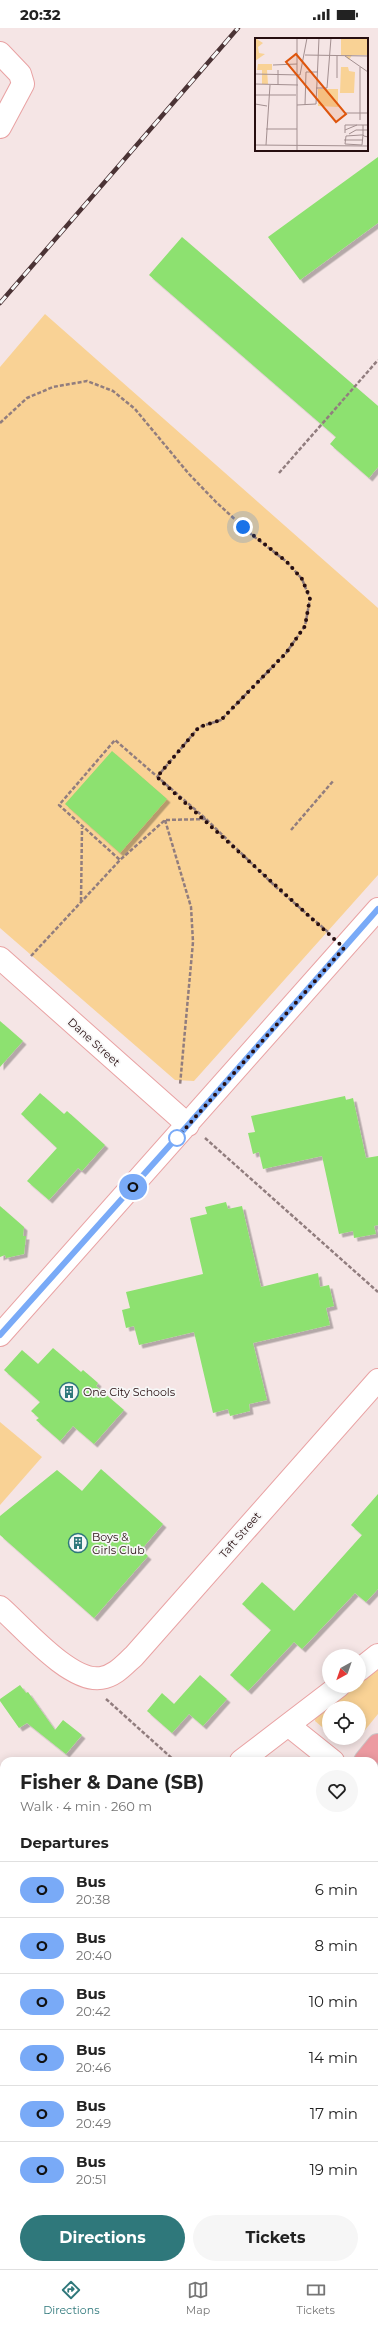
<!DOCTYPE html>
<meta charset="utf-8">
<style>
:root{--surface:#fff;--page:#f6f6f6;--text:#222;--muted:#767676;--line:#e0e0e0;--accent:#2f787b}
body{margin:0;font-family:Montserrat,sans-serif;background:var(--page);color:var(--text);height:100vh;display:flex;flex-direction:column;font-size:15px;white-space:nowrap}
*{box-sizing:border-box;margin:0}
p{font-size:13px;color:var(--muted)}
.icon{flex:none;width:22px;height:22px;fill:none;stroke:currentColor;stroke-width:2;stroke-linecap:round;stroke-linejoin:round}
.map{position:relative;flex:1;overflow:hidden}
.side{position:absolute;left:0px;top:1729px;width:378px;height:512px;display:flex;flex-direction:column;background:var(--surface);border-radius:12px 12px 0 0;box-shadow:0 2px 10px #0003}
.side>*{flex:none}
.badge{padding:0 8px;border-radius:13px;font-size:14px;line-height:26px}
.needle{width:26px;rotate:220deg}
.buttons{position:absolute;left:322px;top:1621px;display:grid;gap:8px}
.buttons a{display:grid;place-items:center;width:44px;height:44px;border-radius:50%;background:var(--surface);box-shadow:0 2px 10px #0003;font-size:20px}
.you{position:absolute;width:20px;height:20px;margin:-10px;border:3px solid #fff;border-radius:50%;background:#1a73e8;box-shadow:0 0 0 6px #1a73e833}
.map>.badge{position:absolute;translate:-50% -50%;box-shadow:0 0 0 2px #fff}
h2{padding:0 20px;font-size:15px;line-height:36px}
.round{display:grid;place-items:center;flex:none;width:42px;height:42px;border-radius:21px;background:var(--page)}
.headline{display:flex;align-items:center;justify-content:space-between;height:68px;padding:0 20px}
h1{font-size:19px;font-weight:700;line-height:30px}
.primary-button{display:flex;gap:8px;margin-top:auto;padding:8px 20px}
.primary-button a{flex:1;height:46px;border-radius:24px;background:var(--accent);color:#fff;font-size:16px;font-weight:700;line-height:46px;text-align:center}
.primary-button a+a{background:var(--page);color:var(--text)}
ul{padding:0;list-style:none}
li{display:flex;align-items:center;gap:12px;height:56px;padding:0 20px;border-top:1px solid var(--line)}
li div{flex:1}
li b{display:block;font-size:15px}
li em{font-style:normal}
li .badge{min-width:44px;font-weight:700;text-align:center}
.status{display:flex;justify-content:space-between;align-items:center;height:28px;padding:0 20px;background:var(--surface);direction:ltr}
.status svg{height:11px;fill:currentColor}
.menu{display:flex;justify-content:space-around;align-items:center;height:56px;border-top:1px solid var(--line);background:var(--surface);font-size:11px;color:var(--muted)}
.menu a{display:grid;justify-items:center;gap:2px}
.menu .on{color:var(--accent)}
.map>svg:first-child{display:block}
</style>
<div class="status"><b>20:32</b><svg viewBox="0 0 49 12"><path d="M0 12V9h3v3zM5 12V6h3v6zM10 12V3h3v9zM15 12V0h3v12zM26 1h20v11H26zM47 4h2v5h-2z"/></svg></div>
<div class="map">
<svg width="378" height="2241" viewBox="0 0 378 2241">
<defs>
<filter id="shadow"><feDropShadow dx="3.5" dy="3.5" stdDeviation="0" flood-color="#0004"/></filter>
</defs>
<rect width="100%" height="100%" fill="#f5e5e5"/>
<path fill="#f9d295" d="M45,286L378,580V847L194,1053L175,1052L0,900V339Z
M0,1394L42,1429L0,1477Z
M378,1638V1686L361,1707L359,1708V1680H329V1705L315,1693L316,1683L351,1658H359V1652Z"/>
<path fill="#8de16f" filter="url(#shadow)" d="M378,129V195L300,252L268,209Z
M182,209L378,378V439L369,450L330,416L336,409L149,247Z
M112,723L167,771L120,825L65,776Z
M0,993L23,1013L0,1039Z
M40,1065L64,1086L67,1083L105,1117L82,1143L78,1140L49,1172L27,1153L57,1120L21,1086Z
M345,1068L346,1072L353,1070L366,1130L378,1128V1197L374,1198L376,1206L354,1210L353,1203L339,1206L322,1128L263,1141L259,1124L253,1126L248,1105L255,1104L251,1088Z
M226,1174L228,1181L242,1178L261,1259L318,1245L320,1259L329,1257L334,1278L326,1280L330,1297L253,1315L267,1372L249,1376L250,1383L230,1388L228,1381L213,1385L194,1304L139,1317L134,1298L126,1300L122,1282L130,1280L126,1264L203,1246L190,1190L207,1186L205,1179Z
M0,1178L24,1199L23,1208H26L24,1226L6,1230L5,1227L0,1229Z
M53,1320L81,1344L83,1342L98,1355L96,1358L124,1382L94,1416L73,1398L60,1413L36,1392L39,1390L31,1383L40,1374L4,1342L22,1322L38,1336Z
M101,1441L163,1496L141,1522L148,1528L94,1590L0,1507V1488L57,1442L82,1463Z
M378,1466V1561L366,1574L355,1565L302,1621L294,1614L248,1663L230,1647L271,1602L242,1576L262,1554L294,1583L362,1507L351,1497Z
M200,1647L227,1671L203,1698L189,1686L172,1705L147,1683L162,1665L174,1676Z
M20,1657L26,1665L28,1664L55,1702L63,1692L82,1707L66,1726L27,1695L19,1700L0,1673V1671Z"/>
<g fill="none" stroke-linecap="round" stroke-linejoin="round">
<g stroke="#e9a2a3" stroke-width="24">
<path id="minor" d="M0,25L20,46L23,56L0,99
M0,930L188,1097
M0,1307L378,881
M0,1579C22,1598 70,1655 101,1650C115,1648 124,1637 134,1628L378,1352
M359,1642L378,1627
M288,1697L339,1658
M241,1733L288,1697L333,1733
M374,1765L378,1768
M374,1880L378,1876
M0,1907L4,1904
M374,1914L378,1917
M374,2164L378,2167
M98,2241L101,2237
M261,2241L264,2237"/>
</g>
<g stroke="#cbc5c6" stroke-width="24">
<path id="major" d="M365,1733L378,1717
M374,1802L378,1797
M0,2180L4,2175
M15,2241L18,2237"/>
</g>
<path stroke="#917d7e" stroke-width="2.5" stroke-dasharray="4 2" stroke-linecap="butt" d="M0,395L27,370L53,359L87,353L113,363L135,381L189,446L216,474L252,507L287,534L302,551L310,571L305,598L286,625L221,692L199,699L157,749
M279,445L378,332
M206,791L165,792L120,832L59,777L115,712L206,791L278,861L328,904
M165,792L191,879L193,914L180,1057
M291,802L334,752
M81,873L82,800
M31,928L120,832
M205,1110L378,1264
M106,1671L175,1733"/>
<use href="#minor" stroke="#fff" stroke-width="22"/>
<use href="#major" stroke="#ec9aa1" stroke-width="22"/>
<g stroke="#4b3335" stroke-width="4.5">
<path id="rail" d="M0,275L238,0"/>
</g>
<use href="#rail" stroke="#f7f7f7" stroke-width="3" stroke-dasharray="9" stroke-linecap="butt"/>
</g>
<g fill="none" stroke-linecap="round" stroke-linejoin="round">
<g stroke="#fff" stroke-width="9">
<path id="line" d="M0,1307L188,1097L378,881"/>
</g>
<use href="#line" stroke="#79aaf7" stroke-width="6"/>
<path stroke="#270e10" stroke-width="4" stroke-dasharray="0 7.2" d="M177,1110L344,920L157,749L199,699L221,692L286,625L305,598L310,570L302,551L287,534L243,499"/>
</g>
<defs>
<g id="building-ring" transform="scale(1)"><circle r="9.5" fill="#f7f7f7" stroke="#2f787b" stroke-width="1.5"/><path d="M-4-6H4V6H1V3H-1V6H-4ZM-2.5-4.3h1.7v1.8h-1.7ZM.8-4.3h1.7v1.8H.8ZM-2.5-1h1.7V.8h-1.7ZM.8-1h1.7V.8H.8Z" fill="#2f787b"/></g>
</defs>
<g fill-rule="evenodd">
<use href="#building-ring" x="69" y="1364"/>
<use href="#building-ring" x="78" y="1515"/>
</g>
<circle fill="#fff" stroke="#79aaf7" stroke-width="2" cx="177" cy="1110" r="8"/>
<g text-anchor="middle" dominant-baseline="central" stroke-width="3.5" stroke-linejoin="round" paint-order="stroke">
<g font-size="11" fill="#270e10" stroke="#f7f7f7">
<text transform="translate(94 1014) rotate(42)">Dane Street</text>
<text transform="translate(240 1507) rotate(-49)">Taft Street</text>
</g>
<g font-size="11" fill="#270e10" stroke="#f7f7f7" text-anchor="start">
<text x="83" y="1364">One City Schools</text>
<text x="92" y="1509">Boys &amp;<tspan x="92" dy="13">Girls Club</tspan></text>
</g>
</g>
<g transform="translate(255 10)">
<rect width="113" height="113" fill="#f5e5e5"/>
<path d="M0,0L8,5L3,9L4,15L10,16L0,23ZM86,0H113V17H97L94,22L90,17H86ZM3,26H17V32H12L13,46H7V32H2ZM86,29H93L94,33L100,34L99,55H85ZM63,51H83V69L63,68Z" fill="#f9d295"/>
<path fill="none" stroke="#a38f90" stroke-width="1" d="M42,0V113M50,17L113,18M82,18V40M90,18L113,34M18,27L42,26M23,32V47M0,36L45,37L52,0M0,46L43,47M61,50H72L76,0M0,57H41M0,66L12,68M42,67L61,66L64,0M50,67L51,34H62M91,75H113M105,82V29M108,87V97L107,107L90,106L91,98L106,97H108L109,98L113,99M11,91H42M90,92L102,87M90,95V87H113M94,96L101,92H113M89,102H107M0,107L113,108M11,107L15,47"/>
<path fill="#de550c" fill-opacity="0.15" stroke="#de550c" stroke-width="2" d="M41,16L91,76L81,84L31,24Z"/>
<rect width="113" height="113" fill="none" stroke="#270e10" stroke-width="2"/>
</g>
</svg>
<div class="buttons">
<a><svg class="needle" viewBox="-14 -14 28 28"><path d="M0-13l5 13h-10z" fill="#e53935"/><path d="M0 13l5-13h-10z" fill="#767676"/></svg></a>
<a><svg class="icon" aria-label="locate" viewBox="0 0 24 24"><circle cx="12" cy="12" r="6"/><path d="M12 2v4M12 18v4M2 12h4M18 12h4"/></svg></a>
</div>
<div class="you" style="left:243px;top:499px"></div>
<b class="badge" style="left:133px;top:1159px;background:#79aaf7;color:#111">O</b>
<section class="side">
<div class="headline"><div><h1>Fisher &amp; Dane (SB)</h1><p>Walk · 4 min · 260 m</p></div><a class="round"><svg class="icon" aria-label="heart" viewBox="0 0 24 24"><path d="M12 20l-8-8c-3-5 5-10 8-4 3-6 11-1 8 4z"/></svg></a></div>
<h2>Departures</h2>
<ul>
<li><span class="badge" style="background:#79aaf7;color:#111">O</span><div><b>Bus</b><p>20:38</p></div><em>6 min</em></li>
<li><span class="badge" style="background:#79aaf7;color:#111">O</span><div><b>Bus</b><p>20:40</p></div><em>8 min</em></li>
<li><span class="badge" style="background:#79aaf7;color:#111">O</span><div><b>Bus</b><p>20:42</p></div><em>10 min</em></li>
<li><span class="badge" style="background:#79aaf7;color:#111">O</span><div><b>Bus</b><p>20:46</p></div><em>14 min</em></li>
<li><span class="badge" style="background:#79aaf7;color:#111">O</span><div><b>Bus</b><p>20:49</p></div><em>17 min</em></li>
<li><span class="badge" style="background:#79aaf7;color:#111">O</span><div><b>Bus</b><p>20:51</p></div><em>19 min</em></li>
</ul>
<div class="primary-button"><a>Directions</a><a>Tickets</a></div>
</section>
</div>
<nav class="menu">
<a class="on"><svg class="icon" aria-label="directions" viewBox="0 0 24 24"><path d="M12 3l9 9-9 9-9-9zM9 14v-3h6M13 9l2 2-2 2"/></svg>Directions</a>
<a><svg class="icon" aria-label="map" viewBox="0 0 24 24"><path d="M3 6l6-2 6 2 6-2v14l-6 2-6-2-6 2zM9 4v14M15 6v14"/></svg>Map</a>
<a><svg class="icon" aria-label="tickets" viewBox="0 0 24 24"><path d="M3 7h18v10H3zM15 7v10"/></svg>Tickets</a>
</nav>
